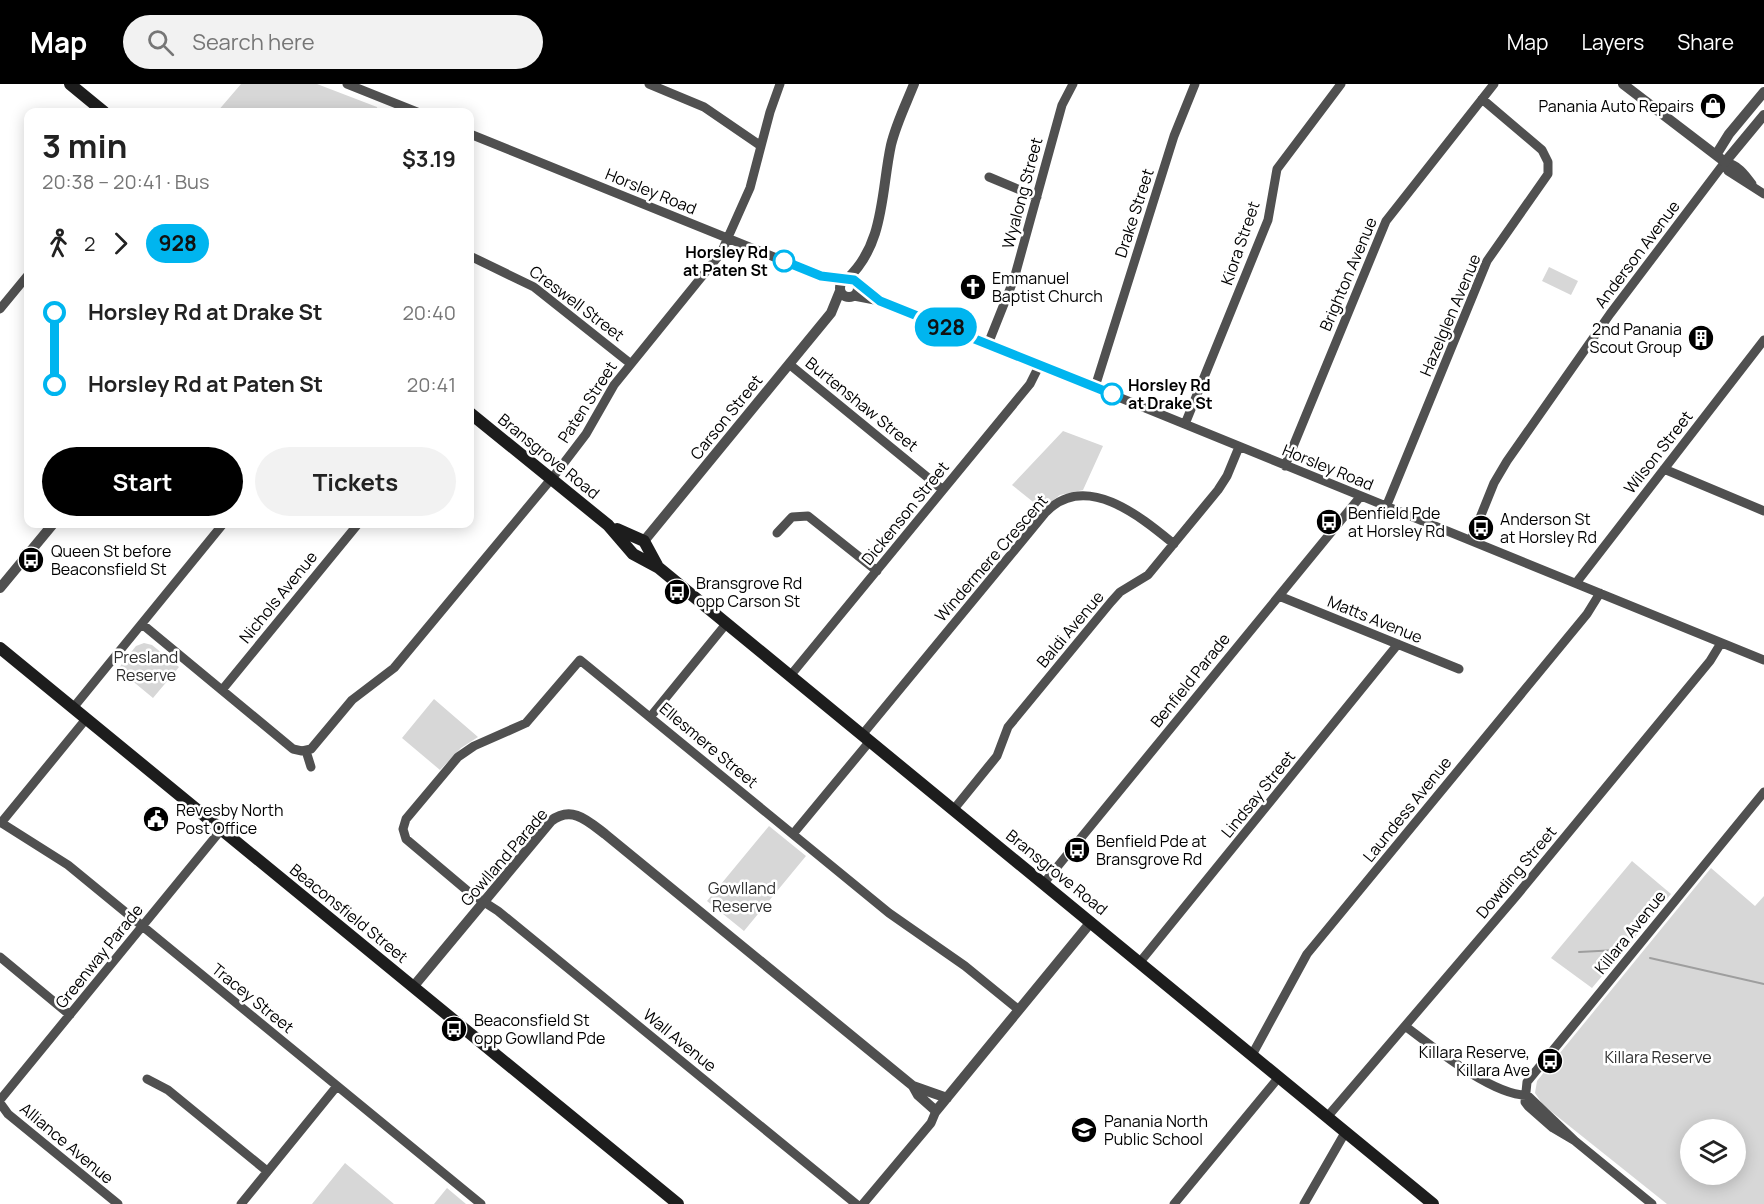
<!DOCTYPE html>
<meta charset="utf-8">
<style>
:root{--surface:#fff;--page:#f2f2f2;--text:#222;--muted:#767676;--accent:#000}
body{margin:0;font-family:Manrope,sans-serif;background:var(--page);color:var(--text);height:100vh;display:flex;flex-direction:column;font-size:22px;white-space:nowrap}
*{box-sizing:border-box;margin:0}
p{font-size:20px;color:var(--muted)}
.icon{flex:none;width:33px;height:33px;fill:none;stroke:currentColor;stroke-width:2;stroke-linecap:round;stroke-linejoin:round}
.map{position:relative;flex:1;overflow:hidden}
.details{position:absolute;left:24px;top:24px;width:450px;height:420px;display:flex;flex-direction:column;background:var(--surface);border-radius:12px;box-shadow:0 3px 15px #0003}
.details>*{flex:none}
.badge{padding:0 12px;border-radius:20px;font-size:21px;line-height:39px}
.fabs{position:absolute;left:1680px;top:1035px;display:grid;gap:12px}
.fabs a{display:grid;place-items:center;width:66px;height:66px;border-radius:50%;background:var(--surface);box-shadow:0 3px 15px #0003;font-size:30px}
.map>.badge{position:absolute;translate:-50% -50%;box-shadow:0 0 0 3px #fff}
.legs{display:flex;align-items:center;gap:9px;height:66px;padding:0 18px;font-size:20px}
.legs p{margin-inline-start:auto}
.head{display:flex;align-items:center;justify-content:space-between;height:102px;padding:0 18px}
h1{font-size:33px;font-weight:700;line-height:45px}
.primary-button{display:flex;gap:12px;margin-top:auto;padding:12px 18px}
.primary-button a{flex:1;height:69px;border-radius:36px;background:var(--accent);color:#fff;font-size:24px;font-weight:700;line-height:69px;text-align:center}
.primary-button a+a{background:var(--page);color:var(--text)}
ul{padding:0 18px;list-style:none}
li{display:flex;align-items:center;gap:21px;height:72px;font-size:22px}
li i{display:grid;place-items:center;width:9px;height:100%;margin:0 8px;background:currentColor}
li i::after{content:'';width:15px;height:15px;margin:-8px;border:4px solid;border-radius:50%;background:var(--surface)}
li p{margin-inline-start:auto}
li:first-child i{background:linear-gradient(#0000 50%,currentColor 0)}
li:last-child i{background:linear-gradient(currentColor 50%,#0000 0)}
header{display:flex;align-items:center;gap:36px;box-sizing:border-box;height:84px;padding:0 30px;background:var(--accent);color:#fff}
header strong{font-size:28px}
nav{display:flex;gap:33px;margin-inline-start:auto;font-size:21px}
.search{width:420px;height:54px;background:var(--page);display:flex;align-items:center;gap:15px;box-sizing:border-box;padding:0 21px;border-radius:33px;color:var(--muted);font-size:22px}
.map>svg:first-child{display:block}
</style>
<header>
<strong>Map</strong>
<div class="search"><svg class="icon" aria-label="search" viewBox="0 0 24 24"><circle cx="10" cy="10" r="6"/><path d="M15 15l6 6"/></svg>Search here</div>
<nav><a>Map</a><a>Layers</a><a>Share</a></nav>
</header>
<div class="map">
<svg width="1764" height="1120" viewBox="0 0 1764 1120">
<rect width="100%" height="100%" fill="#fff"/>
<path fill="#d7d7d7" fill-rule="evenodd" d="M241,0H317L377,23L378,28H217Z
M1549,183L1578,197L1571,211L1542,197Z
M1063,347L1103,362L1083,406L1060,411L1042,425L1012,401Z
M144,559L152,561L179,583L153,614L118,585L136,562Z
M434,615L478,653L461,664L440,686L402,654Z
M769,742L806,772L744,847L707,817Z
M1632,777L1671,810L1592,904L1551,874Z
M1711,784L1755,822L1764,812V1120H1667L1543,1021L1535,1009L1537,997ZM1690,1046H1736V1090H1690Z
M345,1079L394,1120H312Z
M447,1104L466,1120H434Z"/>
<g fill="none" stroke-linecap="round" stroke-linejoin="round">
<path stroke="#9e9e9e" stroke-width="2" d="M1579,868L1618,866
M1650,874L1764,900"/>
<path stroke="#505050" stroke-width="9" d="M347,0L417,28
M649,0L704,23L761,62
M470,50L821,192L845,196
M1725,78L1728,87L1764,110
M1725,78C1738,81 1744,89 1752,100
M989,93L1037,113
M470,172L534,203L631,280
M858,202L879,215
M854,212L880,217L988,260L1764,576
M0,225L28,191
M988,260L1014,195L1062,21L1073,0
M789,280L943,406
M1095,303L1174,52L1195,0
M1185,340L1268,136L1277,85L1341,0
M1285,382L1386,137L1494,0
M1664,385L1764,427
M1386,423L1487,177L1548,90V78L1542,66L1482,15
M777,449L792,433L808,432L877,487
M1471,456L1494,399L1507,377L1610,230L1725,78
M1576,499L1764,256
M1279,512L1459,585
M142,540L293,665L302,667L311,665L352,616L394,584L557,388L586,350L614,301L721,169L750,104L770,28L780,0
M790,592L1030,300L1039,282
M222,606L358,440
M73,624L223,440
M651,632L726,540
M862,651L1046,428C1086,387 1141,433 1174,460
M306,667L311,683
M954,725L997,672L1008,643L1111,518L1120,508L1148,491L1218,406L1227,392L1239,363
M0,738L68,781L481,1120
M1,739L86,635
M793,750L870,657
M1044,799L1360,413
M0,873L70,931
M1140,878L1398,560
M1405,942C1433,963 1493,1012 1527,1011L1575,1057L1652,1120
M1252,971L1307,870L1587,530L1600,509
M147,995L168,1006L267,1087
M0,1016L221,746
M0,1019L8,1030L118,1120
M1328,1032L1517,811L1710,577L1721,559
M1575,1057L1553,1044L1528,1022L1525,1018L1527,998L1764,708
M241,1120L337,1002
M856,1120L498,827L470,809L406,755L403,745L406,735L458,673L474,662L526,639L580,576L889,829L965,882L1019,926
M863,1120L931,1039L936,1027
M1174,1120L1279,993
M1304,1120L1346,1047"/>
<path stroke="#505050" stroke-width="10" d="M1623,0L1725,78L1764,31
M1716,71L1729,50L1764,8
M840 204a9 9 0 1 1 18 0a9 9 0 1 1-18 0Z
M847,195C885,160 881,107 891,61C896,40 906,20 914,0
M644,457L831,229L840,207
M0,504L53,440
M413,903L551,737C572,721 588,737 605,750L913,1002L947,1014
M913,1002L918,1011L936,1027L1091,838"/>
<path stroke="#1d1d1d" stroke-width="12" d="M70,0L104,28
M470,329L608,441L633,470L659,484L1433,1120
M617,445L644,457L657,481
M0,564L678,1120"/>
</g>
<g fill="none" stroke-linecap="round" stroke-linejoin="round">
<g stroke="#fff" stroke-width="14">
<path id="line-1" d="M784,177L821,192L854,196L880,217L1112,310"/>
</g>
<use href="#line-1" stroke="#00b5ef" stroke-width="9"/>
</g>
<defs>
<g id="shop-disc" transform="scale(1.35)"><circle r="9.5" fill="#000" stroke="#fff"/><path d="M-5-2.5h2.3a2.7 3.5 0 0 1 5.4 0H5L5.5 6h-11ZM-1.5-2.5h3a1.5 2.3 0 0 0-3 0Z" fill="#fff"/></g>
<g id="church-disc" transform="scale(1.35)"><circle r="9.5" fill="#000" stroke="#fff"/><path d="M-1.2-6h2.4v3.5h3.3v2.4h-3.3V6h-2.4V-.1h-3.3v-2.4h3.3Z" fill="#fff"/></g>
<g id="building-disc" transform="scale(1.35)"><circle r="9.5" fill="#000" stroke="#fff"/><path d="M-4-6H4V6H1V3H-1V6H-4ZM-2.5-4.3h1.7v1.8h-1.7ZM.8-4.3h1.7v1.8H.8ZM-2.5-1h1.7V.8h-1.7ZM.8-1h1.7V.8H.8Z" fill="#fff"/></g>
<g id="bus-disc" transform="scale(1.35)"><circle r="9.5" fill="#000" stroke="#fff"/><path d="M-5-6H5V4H4V6H2V4H-2V6H-4V4H-5ZM-3.5-4V0h7V-4ZM-3.5 1.2v1.5H-2V1.2ZM2 1.2v1.5H3.5V1.2Z" fill="#fff"/></g>
<g id="civic-disc" transform="scale(1.35)"><circle r="9.5" fill="#000" stroke="#fff"/><path d="M-.6-6.5H3V-4.5H.6V-3L4-1V1h2V6H-6V1h2V-1L-.6-3ZM-1.2 2.5V6h2.4V2.5Z" fill="#fff"/></g>
<g id="school-disc" transform="scale(1.35)"><circle r="9.5" fill="#000" stroke="#fff"/><path d="M0-5L7-2L0 1L-7-2ZM-4 1L0 2.5L4 1V4Q0 6-4 4Z" fill="#fff"/></g>
</defs>
<g fill-rule="evenodd">
<use href="#shop-disc" x="1713" y="22"/>
<use href="#church-disc" x="973" y="203"/>
<use href="#building-disc" x="1701" y="254"/>
<use href="#bus-disc" x="1329" y="438"/>
<use href="#bus-disc" x="1481" y="444"/>
<use href="#bus-disc" x="31" y="476"/>
<use href="#bus-disc" x="677" y="508"/>
<use href="#civic-disc" x="156" y="735"/>
<use href="#bus-disc" x="1077" y="766"/>
<use href="#bus-disc" x="454" y="945"/>
<use href="#bus-disc" x="1550" y="977"/>
<use href="#school-disc" x="1084" y="1046"/>
</g>
<g fill="#fff" stroke="#00b5ef" stroke-width="3">
<circle cx="784" cy="177" r="10"/>
<circle cx="1112" cy="310" r="10"/>
</g>
<g text-anchor="middle" dominant-baseline="central" stroke-width="5" stroke-linejoin="round" paint-order="stroke">
<g font-size="16" fill="#000" stroke="#fff" text-anchor="start">
<text x="1694" y="22" text-anchor="end">Panania Auto Repairs</text>
<text x="992" y="194">Emmanuel<tspan x="992" dy="18">Baptist Church</tspan></text>
<text x="1682" y="245" text-anchor="end">2nd Panania<tspan x="1682" dy="18">Scout Group</tspan></text>
<text x="1348" y="429">Benfield Pde<tspan x="1348" dy="18">at Horsley Rd</tspan></text>
<text x="1500" y="435">Anderson St<tspan x="1500" dy="18">at Horsley Rd</tspan></text>
<text x="51" y="467">Queen St before<tspan x="51" dy="18">Beaconsfield St</tspan></text>
<text x="696" y="499">Bransgrove Rd<tspan x="696" dy="18">opp Carson St</tspan></text>
<text x="176" y="726">Revesby North<tspan x="176" dy="18">Post Office</tspan></text>
<text x="1096" y="757">Benfield Pde at<tspan x="1096" dy="18">Bransgrove Rd</tspan></text>
<text x="474" y="936">Beaconsfield St<tspan x="474" dy="18">opp Gowlland Pde</tspan></text>
<text x="1530" y="968" text-anchor="end">Killara Reserve,<tspan x="1530" dy="18">Killara Ave</tspan></text>
<text x="1104" y="1037">Panania North<tspan x="1104" dy="18">Public School</tspan></text>
</g>
<g font-size="16" fill="#000" stroke="#fff">
<text transform="translate(651 107) rotate(22)">Horsley Road</text>
<text transform="translate(1022 109) rotate(-75)">Wyalong Street</text>
<text transform="translate(1134 129) rotate(-72)">Drake Street</text>
<text transform="translate(1240 159) rotate(-71)">Kiora Street</text>
<text transform="translate(1637 170) rotate(-53)">Anderson Avenue</text>
<text transform="translate(1348 190) rotate(-67)">Brighton Avenue</text>
<text transform="translate(577 219) rotate(37)">Creswell Street</text>
<text transform="translate(1450 231) rotate(-67)">Hazelglen Avenue</text>
<text transform="translate(587 318) rotate(-57)">Paten Street</text>
<text transform="translate(862 320) rotate(39)">Burtenshaw Street</text>
<text transform="translate(726 333) rotate(-51)">Carson Street</text>
<text transform="translate(1658 368) rotate(-52)">Wilson Street</text>
<text transform="translate(549 372) rotate(39)">Bransgrove Road</text>
<text transform="translate(1328 383) rotate(22)">Horsley Road</text>
<text transform="translate(905 429) rotate(-51)">Dickenson Street</text>
<text transform="translate(991 474) rotate(-49)">Windermere Crescent</text>
<text transform="translate(278 513) rotate(-51)">Nichols Avenue</text>
<text transform="translate(1375 535) rotate(22)">Matts Avenue</text>
<text transform="translate(1070 545) rotate(-50)">Baldi Avenue</text>
<text transform="translate(1190 596) rotate(-51)">Benfield Parade</text>
<text transform="translate(709 661) rotate(40)">Ellesmere Street</text>
<text transform="translate(1258 710) rotate(-51)">Lindsay Street</text>
<text transform="translate(1407 725) rotate(-51)">Laundess Avenue</text>
<text transform="translate(504 773) rotate(-49)">Gowlland Parade</text>
<text transform="translate(1057 788) rotate(39)">Bransgrove Road</text>
<text transform="translate(1516 788) rotate(-50)">Dowding Street</text>
<text transform="translate(349 829) rotate(39)">Beaconsfield Street</text>
<text transform="translate(1630 848) rotate(-51)">Killara Avenue</text>
<text transform="translate(99 872) rotate(-51)">Greenway Parade</text>
<text transform="translate(253 914) rotate(39)">Tracey Street</text>
<text transform="translate(680 956) rotate(39)">Wall Avenue</text>
<text transform="translate(67 1059) rotate(40)">Alliance Avenue</text>
</g>
<g font-size="16" font-weight="bold" fill="#000" stroke="#fff" text-anchor="end">
<text x="768" y="168">Horsley Rd<tspan x="768" dy="18">at Paten St</tspan></text>
<text x="1128" y="301" text-anchor="start">Horsley Rd<tspan x="1128" dy="18">at Drake St</tspan></text>
</g>
<g font-size="16" fill="#2e2e2e" stroke="#fff">
<text x="146" y="573">Presland<tspan x="146" dy="18">Reserve</tspan></text>
<text x="742" y="804">Gowlland<tspan x="742" dy="18">Reserve</tspan></text>
<text x="1658" y="973">Killara Reserve</text>
</g>
</g>
</svg>
<div class="fabs">
<a><svg class="icon" aria-label="layers" viewBox="0 0 24 24"><path d="M12 4l9 5-9 5-9-5zM3 14l9 5 9-5"/></svg></a>
</div>
<b class="badge" style="left:946px;top:243px;background:#00b5ef;color:#111">928</b>
<section class="details">
<div class="head"><div><h1>3 min</h1><p>20:38 – 20:41 · Bus</p></div><b>$3.19</b></div>
<div class="legs"><svg class="icon" aria-label="walk" viewBox="0 0 24 24"><circle cx="13" cy="4" r="2"/><path d="M13 8l-2 6 4 7M11 14l-3 7M7 12l3-4h3l4 4"/></svg>2<svg class="icon" aria-label="forward" viewBox="0 0 24 24"><path d="M9 5l7 7-7 7"/></svg><b class="badge" style="background:#00b5ef;color:#111">928</b></div>
<ul>
<li><i style="color:#00b5ef"></i><b>Horsley Rd at Drake St</b><p>20:40</p></li>
<li><i style="color:#00b5ef"></i><b>Horsley Rd at Paten St</b><p>20:41</p></li>
</ul>
<div class="primary-button"><a>Start</a><a>Tickets</a></div>
</section>
</div>
